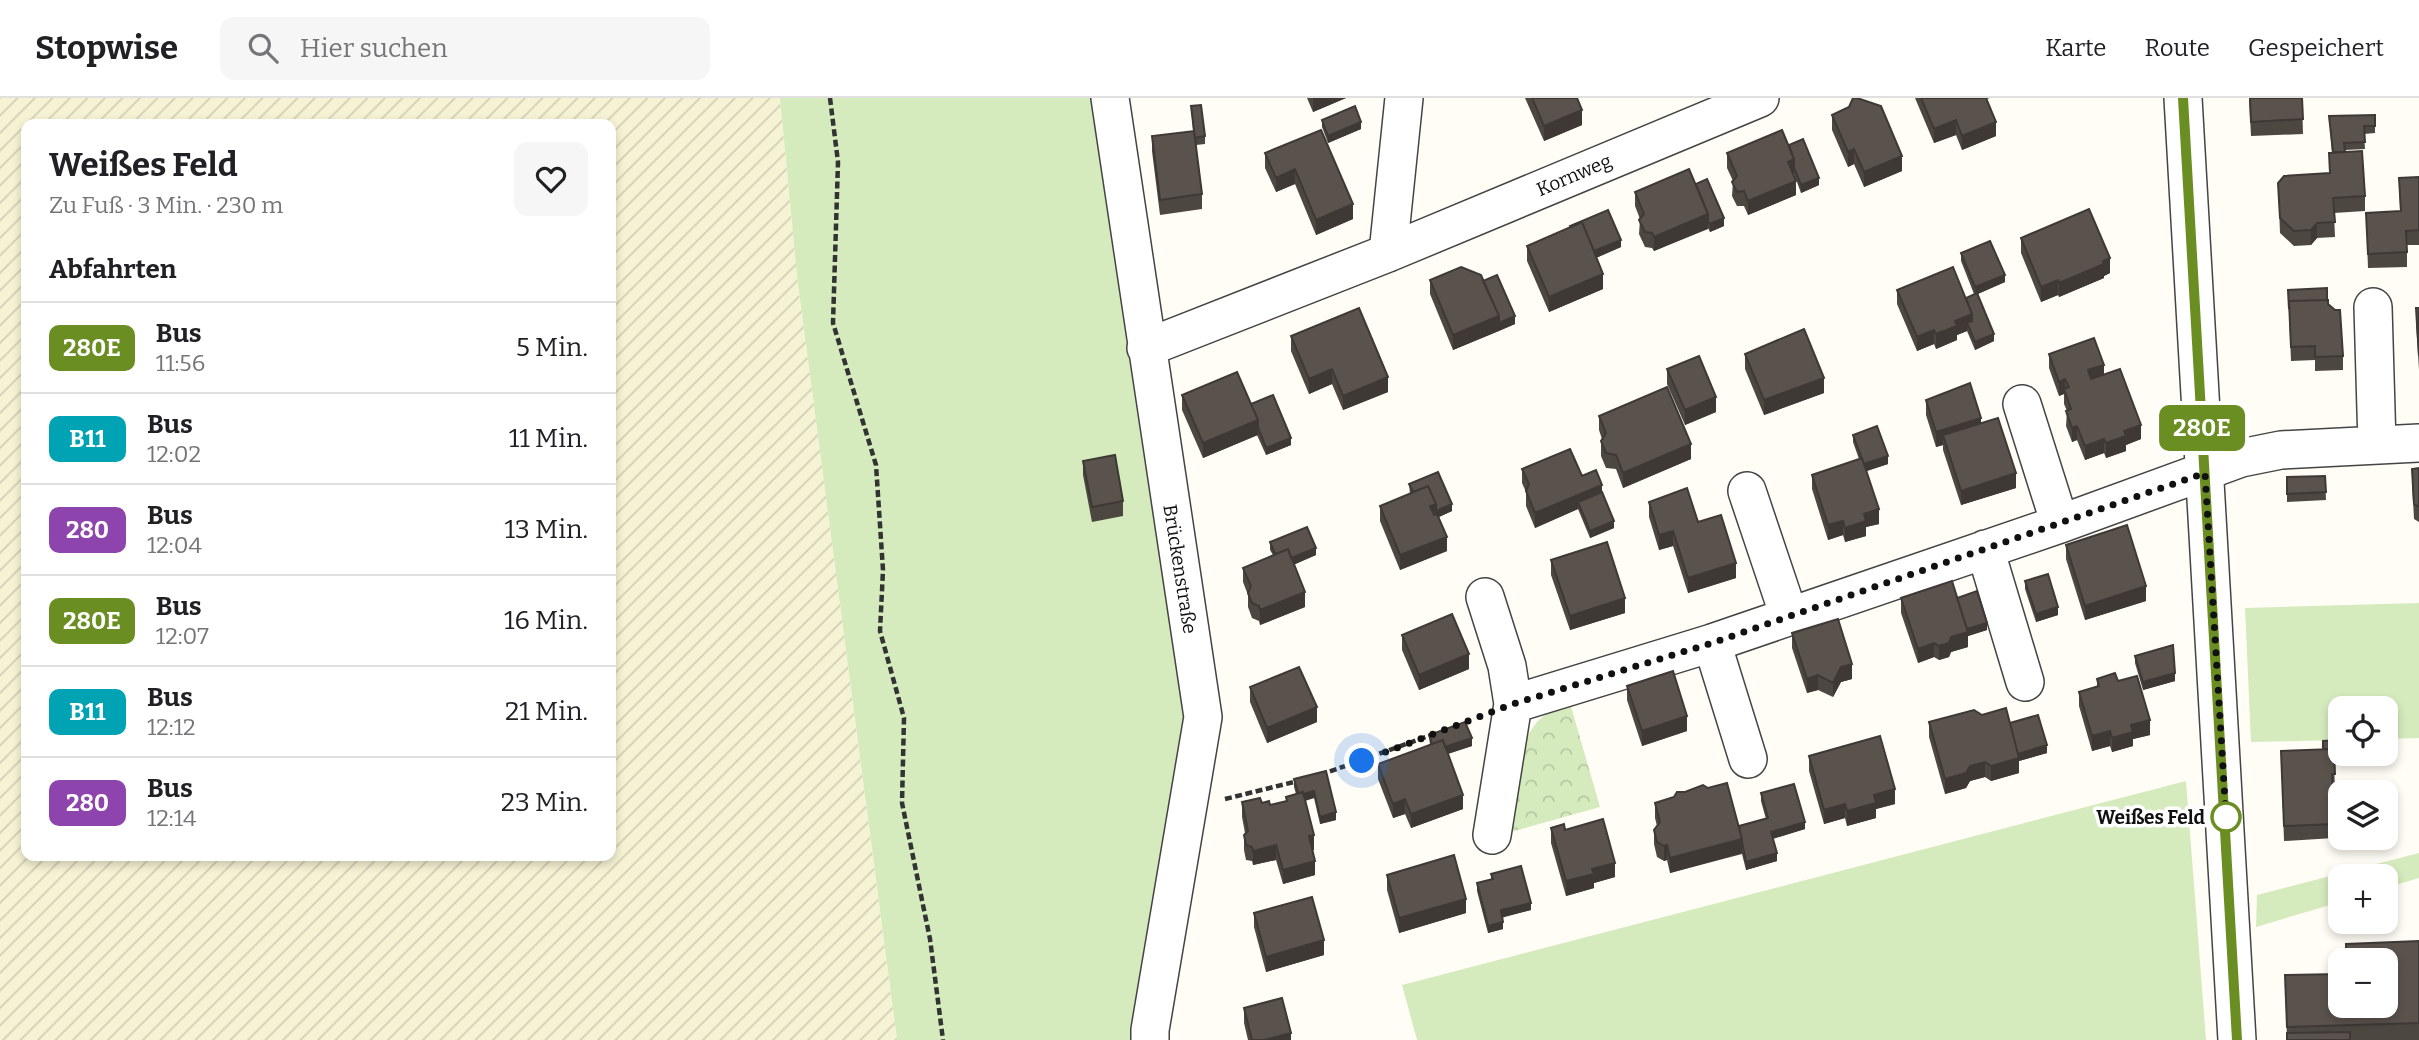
<!DOCTYPE html>
<html lang="de">
<meta charset="utf-8">
<style>
:root{--surface:#fff;--page:#f6f6f6;--text:#202124;--muted:#757577;--line:#e0e0e0}
body{margin:0;font-family:Bitter,serif;background:var(--page);color:var(--text);height:100vh;display:flex;flex-direction:column;font-size:26px;white-space:nowrap}
*{box-sizing:border-box;margin:0}
p{font-size:23px;color:var(--muted)}
.icon{flex:none;width:38px;height:38px;fill:none;stroke:currentColor;stroke-width:2;stroke-linecap:round;stroke-linejoin:round}
.map{position:relative;flex:1;overflow:hidden}
.sheet{position:absolute;left:21px;top:21px;width:595px;height:742px;display:flex;flex-direction:column;background:var(--surface);border-radius:14px;box-shadow:0 4px 10px #0003}
.sheet>*{flex:none}
.badge{padding:0 14px;border-radius:10px;font-size:24px;line-height:46px}
.fabs{position:absolute;left:2328px;top:598px;display:grid;gap:14px}
.fabs a{display:grid;place-items:center;width:70px;height:70px;border-radius:14px;background:var(--surface);box-shadow:0 4px 10px #0003;font-size:35px}
.you{position:absolute;width:35px;height:35px;margin:-18px;border:5px solid #fff;border-radius:50%;background:#1a73e8;box-shadow:0 0 0 10px #1a73e833}
.map>.badge{position:absolute;translate:-50% -50%;box-shadow:0 0 0 4px #fff}
h2{padding:0 28px;font-size:26px;line-height:63px}
.round{display:grid;place-items:center;flex:none;width:74px;height:74px;border-radius:14px;background:var(--page)}
.head{display:flex;align-items:center;justify-content:space-between;height:119px;padding:0 28px}
h1{font-size:33px;font-weight:700;line-height:52px}
ul{padding:0;list-style:none}
li{display:flex;align-items:center;gap:21px;height:91px;padding:0 28px;border-top:2px solid var(--line)}
li div{flex:1}
li b{display:block;font-size:26px}
li em{font-style:normal}
li .badge{min-width:77px;font-weight:700;text-align:center}
header{display:flex;align-items:center;gap:42px;box-sizing:border-box;height:98px;padding:0 35px;background:var(--surface);border-bottom:2px solid var(--line)}
header strong{font-size:33px}
nav{display:flex;gap:38px;margin-inline-start:auto;font-size:24px}
.search{width:490px;height:63px;background:var(--page);display:flex;align-items:center;gap:18px;box-sizing:border-box;padding:0 24px;border-radius:14px;color:var(--muted);font-size:26px}
.map>svg:first-child{display:block}
</style>
<header>
<strong>Stopwise</strong>
<div class="search"><svg class="icon" aria-label="search" viewBox="0 0 24 24"><circle cx="10" cy="10" r="6"/><path d="M15 15l6 6"/></svg>Hier suchen</div>
<nav><a>Karte</a><a>Route</a><a>Gespeichert</a></nav>
</header>
<div class="map">
<svg width="2419" height="942" viewBox="0 0 2419 942">
<defs>
<pattern id="farmland-furrows" width="10" height="10" patternUnits="userSpaceOnUse" patternTransform="scale(1.75)"><rect width="10" height="10" fill="#f6f3d4"/><path d="M-1 1l2-2M0 10L10 0M9 11l2-2" fill="none" stroke="#d2cfb5"/></pattern>
<pattern id="park-crowns" width="20" height="18" patternUnits="userSpaceOnUse" patternTransform="scale(1.75)"><rect width="20" height="18" fill="#d5ebbd"/><path d="M2 6a3 3 0 1 1 6 0M12 15a3 3 0 1 1 6 0" fill="none" stroke="#b6c8a1"/></pattern>
</defs>
<rect width="100%" height="100%" fill="#fffdf5"/>
<path fill="url(#farmland-furrows)" fill-rule="evenodd" d="M0,0H780L797,178L897,942H0ZM26,26H611V758H26Z"/>
<path fill="#d5ebbd" d="M780,0H1101L1196,616L1141,942H897L797,178Z
M2419,505V640L2385,641V611H2340V642L2251,644L2245,510Z
M2186,683L2206,942H1417L1402,887Z
M2419,755V780L2385,790V779H2340V804L2256,829L2257,797Z"/>
<path fill="url(#park-crowns)" d="M1570,605L1600,709L1511,734C1516,697 1513,640 1545,617C1552,612 1562,608 1570,605Z"/>
<g fill="none" stroke-linecap="round" stroke-linejoin="round">
<g stroke="#444" stroke-width="40">
<path id="street" d="M1110,0L1203,619L1150,932V942
M2183,0L2237,942
M1388,155L1404,0
M2373,209L2377,347
M1146,250L1388,155L1760,0
M2022,306L2060,426
M1747,393L1789,518
M1985,451L2025,584
M1485,499L1507,568L1513,606L1712,545L2060,426L2241,360L2281,352L2419,345
M1712,545L1748,661
M1492,737L1513,606"/>
</g>
<path stroke="#333" stroke-width="4.5" stroke-dasharray="7 3.5" stroke-linecap="butt" d="M830,0L838,64L833,225L876,367L883,472L880,533L904,620L902,705L930,841L943,942
M1320,677L1434,636
M1225,701L1298,683"/>
<use href="#street" stroke="#fff" stroke-width="37"/>
</g>
<path fill="#4d4742" d="M1307,0H1346L1313,14Z
M1525,0H1577L1582,27L1544,43Z
M1915,0H1990L1987,1L1996,38L1962,52L1956,37L1934,45Z
M2249,0H2302L2303,36L2251,38Z
M1191,8L1205,38V46L1196,47L1202,96V111L1160,117L1152,53V38L1193,33Z
M1832,17L1902,73L1864,89L1854,66L1848,69L1832,32Z
M2375,17V35L2364,36L2365,51L2345,52L2365,98V113L2334,115L2335,139L2317,140L2311,147L2294,148L2280,135L2278,85L2329,75V55H2332L2329,18Z
M1322,22L1361,31L1328,45L1322,29Z
M1321,32L1353,121L1316,137L1295,86L1276,94L1265,70V55Z
M1789,47L1819,87L1801,95L1794,76L1796,97L1748,117L1744,108H1737L1732,98L1733,83L1727,70V55Z
M2419,79V147H2407V169L2368,170L2366,115L2400,113L2399,80Z
M1696,86L1724,128L1710,134L1708,130L1654,153L1652,150L1645,149L1639,136L1640,121L1635,108V94Z
M2021,140L2110,175L2104,178V180L2059,199L2058,197L2041,204L2021,155Z
M1527,148L1621,149L1596,160L1603,191L1549,214L1527,163Z
M1961,155L2005,184L1978,196L1994,243L1975,252L1967,233L1957,237V242L1936,251L1934,246L1917,253L1897,206V192L1966,200L1974,196L1961,163Z
M1430,182L1483,183L1515,226L1453,252L1430,196Z
M2288,192L2327,202L2343,258V272L2315,273V262L2291,263Z
M2416,210H2419V272L2416,225Z
M1291,238L1388,294L1343,312L1332,286L1309,296L1291,253Z
M1745,256L1824,295L1764,317L1745,271Z
M2049,256L2104,277L2141,341L2126,347V353L2106,360L2104,355L2085,362L2077,342L2072,344L2066,328L2067,313L2064,306V296L2059,298L2049,270Z
M1667,271L1716,314L1685,327L1667,286Z
M1182,297L1251,306L1291,347L1266,357L1257,337L1203,360L1182,312Z
M1926,302L1981,325L2016,390L1961,407L1943,352V347L1936,349L1926,317Z
M1599,318L1691,361L1623,390L1616,371L1606,370L1601,358V343L1602,341L1599,332Z
M1853,337L1888,366L1867,373L1879,426L1866,429V438L1845,444L1843,437L1828,442L1812,391V377L1859,361L1853,344Z
M1083,363L1123,403V418L1092,424L1083,377Z
M2419,370V424L2414,421L2412,385V371Z
M1522,371L1582,378L1602,394L1614,430L1590,440L1578,411L1535,430L1526,408V394L1522,385Z
M2325,378L2326,402L2287,404V379Z
M1409,386L1452,413L1439,419L1447,453L1400,472L1380,423V408L1410,396Z
M1649,404L1736,480L1688,495L1673,448L1659,452L1649,419Z
M1270,444L1316,457L1294,466L1305,509L1260,527L1259,523L1252,520L1248,509V497L1243,484V470L1273,457L1270,452Z
M2066,447L2146,503L2085,522L2066,461Z
M1551,462L1625,515L1570,532L1551,477Z
M2025,483L2058,517L2036,524L2025,491Z
M1901,500H1957L1987,532L1968,538V549L1951,554L1949,559L1939,562L1934,559L1918,565L1901,515Z
M1792,535L1852,581L1841,584L1833,599L1818,592L1807,595L1792,550Z
M1402,537L1469,571L1419,592L1402,552Z
M2135,558L2175,583L2143,592L2135,565Z
M2097,581L2118,583L2150,637L2133,641V648L2112,654L2110,648L2092,653L2079,608V594L2097,588Z
M1627,588L1687,633L1642,648L1627,602Z
M1250,589L1317,624L1267,645L1250,604Z
M1982,617L2010,625L2047,655L2019,663V675L1991,683L1985,679L1970,683L1966,690L1945,696L1929,639V624Z
M1429,637L1472,648L1448,656L1463,711L1411,730L1405,716L1393,720L1378,681V666L1430,647Z
M2281,653L2353,656V664L2334,665L2335,691H2332L2334,740L2284,743Z
M1809,658L1895,706L1876,711V720L1847,728L1845,720L1824,726L1809,673Z
M1326,673L1336,722L1320,726L1314,700L1305,703L1314,752H1313L1315,777L1283,786L1276,762L1253,767L1252,763L1246,762L1244,752V737L1245,735L1242,719V704L1262,705L1270,707L1286,703V699L1296,696L1294,689V681Z
M1761,695L1805,731L1773,741L1777,763L1746,772L1742,756L1670,775L1667,762L1664,763L1657,759L1654,746V732L1657,728L1655,720V705L1674,699L1739,728L1766,721L1761,703Z
M1551,730L1565,732L1615,779L1594,785V790L1566,798L1551,745Z
M1491,776L1531,812L1502,819L1503,831L1488,835L1477,793V785L1491,781Z
M1387,777L1466,815L1399,835L1387,792Z
M1254,815L1324,857L1266,874L1254,829Z
M2419,843V942H2287L2285,877L2340,908Z
M1244,910L1291,942H1248L1244,925Z"/>
<path fill="#3f3936" d="M1313,0H1346L1313,14Z
M1582,12V27L1544,43V28Z
M1956,22V37L1934,45V31Z
M1361,24V31L1328,45V38Z
M1996,24V38L1962,52V38Z
M1854,51V66L1848,69V54Z
M1902,58V73L1864,89V74Z
M1794,61V75L1788,78V64Z
M1295,71V86L1276,94V80Z
M1819,80V87L1801,95V87Z
M1796,83V97L1748,117V103Z
M1353,106V121L1316,137V122Z
M1708,116V131L1654,153V139Z
M1724,120V128L1710,134V126Z
M2317,125V140L2311,147V132Z
M1621,142V149L1591,162V155Z
M2110,160V175L2104,178V180L2059,199V185Z
M1603,176V191L1549,214V199Z
M2005,177V184L1975,197V189Z
M2058,182V197L2041,204V189Z
M1972,216V230L1967,225V233L1957,237V242L1936,251V236L1955,223Z
M1499,218V233L1453,252V237Z
M1515,218V226L1499,233V225Z
M1934,232V246L1917,253V239Z
M1994,236V243L1975,252V244Z
M2104,267V282L2088,287V272Z
M1332,271V286L1309,296V281Z
M1388,279V294L1343,312V298Z
M1824,280V295L1764,317V302Z
M2065,281V295L2064,291V296L2059,298V284Z
M1716,299V314L1685,327V312Z
M1981,320V335L1943,337V347L1936,349V334Z
M1258,322V337L1203,360V345Z
M2141,327V341L2126,347V353L2106,360V345L2124,333Z
M2077,328V342L2072,344V330Z
M1291,340V347L1266,357V350Z
M2104,341V355L2085,362V348Z
M1691,346V361L1623,390V375Z
M1888,358V366L1863,374V367Z
M2016,375V390L1961,407V393Z
M1602,387V401L1578,404V411L1535,430V415Z
M1436,406H1452V413L1430,423V408Z
M1879,411V426L1866,429V438L1845,444V430L1864,416Z
M1614,423V430L1590,440V433Z
M1843,423V437L1828,442V427Z
M1673,433V448L1659,452V437Z
M1447,439V453L1400,472V457Z
M1316,450V457L1289,469V461Z
M1736,465V480L1688,495V480Z
M2146,488V503L2085,522V508Z
M1305,494V509L1260,527V512Z
M1625,500V515L1570,532V518Z
M2058,509V517L2036,524V516Z
M1987,525V532L1968,538V549L1951,554L1949,559L1939,562V548L1965,532Z
M1934,545V559L1918,565V551Z
M1469,556V571L1419,592V577Z
M1852,566V581L1841,584L1833,599V585L1841,569Z
M2175,575V583L2143,592V584Z
M1818,577V592L1807,595V581Z
M1317,609V624L1267,645V630Z
M1687,618V633L1642,648V633Z
M2150,622V637L2133,641V648L2112,654V640L2131,627Z
M2110,633V648L2092,653V638Z
M1472,640V648L1434,660V653Z
M2047,647V655L2019,663V675L1991,683V668L2017,656Z
M1985,664V679L1970,683L1966,690L1945,696V681L1970,668Z
M1895,691V706L1876,711V720L1847,728V713L1874,697Z
M1314,693V700L1299,704V697Z
M1463,697V711L1411,730V716Z
M1405,701V716L1393,720V706Z
M1845,706V720L1824,726V712Z
M1336,714V722L1320,726V719Z
M1805,724V731L1771,741V734Z
M1314,737V752L1309,753V738Z
M1742,741V755L1670,775V760Z
M1276,747V762L1253,767V753Z
M1667,747V762L1664,763V748Z
M1777,755V763L1746,772V764Z
M1315,763V777L1283,786V772Z
M1615,765V779L1594,785V790L1566,798V783L1592,771Z
M1466,801V815L1399,835V820Z
M1531,805V812L1501,820V812Z
M1503,824V831L1488,835V828Z
M1324,842V857L1266,874V859Z
M1291,935V942H1264Z"/>
<path fill="#5a524d" stroke="#3f3936" stroke-width="2" d="M1532,0H1577L1582,12L1544,28Z
M1853,0H1857L1881,8L1902,58L1864,74L1854,51L1848,54L1832,17L1849,9Z
M1921,0H1986L1996,24L1962,38L1956,22L1934,31Z
M2250,0H2302L2303,21L2251,24Z
M1201,7L1205,38L1195,40L1191,8Z
M1355,8L1361,24L1328,38L1322,22Z
M2375,17V28H2364L2365,44L2344,45L2345,54H2333L2329,18Z
M1321,32L1353,106L1316,122L1295,71L1276,80L1265,55Z
M1782,32L1794,61L1788,64L1796,83L1748,103L1744,93L1737,94L1732,84L1737,78L1727,55Z
M1194,33L1202,96L1160,102L1152,38Z
M1803,41L1819,80L1801,87L1794,70V61L1789,47Z
M2362,53L2365,98L2333,100L2335,124L2317,125L2311,132L2294,133L2280,120L2278,85L2284,78L2330,75L2329,55Z
M1689,71L1708,116L1654,139L1652,135L1645,134L1639,122L1644,116L1635,94Z
M2419,79V132L2406,133L2407,154L2368,156L2366,115L2401,113L2399,80Z
M1707,81L1724,120L1710,126L1708,123V116L1696,86Z
M2089,111L2110,160L2103,163L2104,166L2059,185L2058,182L2041,189L2021,140Z
M1608,112L1621,142L1594,153L1582,124L1571,129L1570,128Z
M1582,124L1603,176L1549,199L1527,148Z
M1990,143L2005,177L1975,189L1961,155Z
M1461,169L1481,177L1499,218L1453,237L1430,182Z
M1953,169L1972,216L1955,223L1957,228L1936,236L1934,232L1917,239L1897,192Z
M1497,177L1515,218L1499,225V218L1483,183Z
M2327,190V202L2289,203V211L2288,192Z
M1977,195L1994,236L1975,244L1967,225L1972,223V216L1966,200Z
M2328,202V206L2335,212H2340L2343,258L2315,259V248L2291,249L2289,203Z
M1359,210L1388,279L1343,298L1332,271L1309,281L1291,238Z
M2416,210H2419V258Z
M1804,231L1824,280L1764,302L1745,256Z
M2094,240L2104,267L2088,272L2091,281L2120,271L2141,327L2124,333L2126,338L2106,345L2104,341L2085,348L2077,328L2072,330L2066,313L2071,311L2064,291L2069,289L2065,281L2059,284L2049,256Z
M1699,258L1716,299L1685,312L1667,271Z
M1237,274L1258,322L1203,345L1182,297Z
M1970,285L1981,320L1936,334L1926,302Z
M1667,289L1691,346L1623,375L1616,357L1606,355L1601,343L1606,335L1599,318Z
M1273,297L1291,340L1266,350L1258,329V322L1251,306Z
M1998,320L2016,375L1961,393L1943,337Z
M1877,328L1888,358L1864,366L1853,337Z
M1570,351L1582,378L1596,372L1602,387L1535,415L1526,393L1529,386L1522,371Z
M1115,357L1123,403L1092,409L1083,363Z
M1862,360L1879,411L1864,416L1866,423L1845,430L1843,423L1828,427L1812,377Z
M2419,370V409L2414,406L2412,371Z
M1438,374L1452,406L1436,413V406L1428,388L1413,394L1409,386Z
M2325,378L2326,394L2287,396V379Z
M1428,388L1436,406L1430,408L1434,417L1437,416L1447,439L1400,457L1380,408Z
M1687,390L1698,424L1721,417L1736,465L1688,480L1673,433L1659,437L1649,404Z
M1602,394L1614,423L1590,433L1578,404Z
M2127,427L2146,488L2085,508L2066,447Z
M1307,429L1316,450L1291,460L1288,451L1275,456L1270,444Z
M1607,444L1625,500L1570,518L1551,462Z
M1288,451L1305,494L1260,512L1259,508L1252,505L1248,495L1251,488L1243,470Z
M2048,476L2058,509L2036,516L2025,483Z
M1952,483L1968,534L1951,539L1949,545L1939,548L1934,545L1918,551L1901,500Z
M1977,493L1987,525L1967,531L1957,500Z
M1452,516L1469,556L1419,577L1402,537Z
M1838,521L1852,566L1841,569L1833,585L1818,577L1807,581L1792,535Z
M2173,547L2175,575L2143,584L2135,558Z
M1299,569L1317,609L1267,630L1250,589Z
M1673,573L1687,618L1642,633L1627,588Z
M2115,575L2118,583L2137,578L2150,622L2131,627L2133,634L2112,640L2110,633L2092,638L2079,594L2099,588L2097,581Z
M2006,610L2019,660L1991,668L1985,664L1970,668L1966,675L1945,681L1929,624L1974,612L1982,617Z
M2038,617L2047,647L2018,656L2010,625Z
M1465,624L1472,640L1445,649L1443,642L1432,646L1429,637Z
M1880,638L1895,691L1874,697L1876,705L1847,713L1845,706L1824,712L1809,658Z
M1443,642L1463,697L1411,716L1405,701L1393,706L1378,666Z
M2340,642V656L2353,657H2334V651H2323V643Z
M2334,651L2335,676H2332L2334,726L2284,728L2281,653Z
M1326,673L1336,714L1320,719L1314,693L1303,696V694L1298,695L1294,681Z
M1727,685L1742,741L1670,760L1667,747L1664,748L1657,744L1654,732L1660,724L1655,705L1674,699L1677,694H1685L1703,687L1708,690Z
M1794,686L1805,724L1771,734L1777,755L1746,764L1739,728L1768,720L1761,695Z
M1303,694L1314,737L1309,738L1315,763L1283,772L1276,747L1253,753L1252,749L1246,747L1244,737L1248,733L1242,704L1260,700L1262,705L1269,703L1270,707L1287,703L1286,699Z
M1603,721L1615,765L1592,771L1594,776L1566,783L1551,730L1564,726L1565,732Z
M1454,757L1466,801L1399,820L1387,777Z
M1521,768L1531,805L1501,812L1503,824L1488,828L1477,785L1493,781L1491,776Z
M1312,799L1324,842L1266,859L1254,815Z
M2419,843V925L2287,929L2285,877L2340,876V908H2385V863H2346V846Z
M1282,900L1291,935L1264,942H1252L1244,910Z
M2350,934V942H2287V935Z"/>
<g fill="none" stroke-linecap="round" stroke-linejoin="round">
<g stroke="#fff" stroke-width="16">
<path id="line" d="M2183,0L2237,942"/>
</g>
<use href="#line" stroke="#6b8e23" stroke-width="10"/>
<path stroke="#111" stroke-width="7" stroke-dasharray="0 12.6" d="M1362,663L1513,606L1712,545L2205,375L2226,719"/>
</g>
<circle fill="#fff" stroke="#6b8e23" stroke-width="3.5" cx="2226" cy="719" r="14"/>
<g text-anchor="middle" dominant-baseline="central" stroke-width="7" stroke-linejoin="round" paint-order="stroke">
<g font-size="19" fill="#111" stroke="#fff">
<text transform="translate(1574 77) rotate(-23)">Kornweg</text>
<text transform="translate(1180 471) rotate(81)">Brückenstraße</text>
</g>
<g font-size="19" font-weight="bold" fill="#111" stroke="#fff" text-anchor="end">
<text x="2205" y="719">Weißes Feld</text>
</g>
</g>
</svg>
<div class="fabs">
<a><svg class="icon" aria-label="locate" viewBox="0 0 24 24"><circle cx="12" cy="12" r="6"/><path d="M12 2v4M12 18v4M2 12h4M18 12h4"/></svg></a>
<a><svg class="icon" aria-label="layers" viewBox="0 0 24 24"><path d="M12 4l9 5-9 5-9-5zM3 14l9 5 9-5"/></svg></a>
<a>+</a>
<a>−</a>
</div>
<div class="you" style="left:1362px;top:663px"></div>
<b class="badge" style="left:2202px;top:330px;background:#6b8e23;color:#fff">280E</b>
<section class="sheet">
<div class="head"><div><h1>Weißes Feld</h1><p>Zu Fuß · 3 Min. · 230 m</p></div><a class="round"><svg class="icon" aria-label="heart" viewBox="0 0 24 24"><path d="M12 20l-8-8c-3-5 5-10 8-4 3-6 11-1 8 4z"/></svg></a></div>
<h2>Abfahrten</h2>
<ul>
<li><span class="badge" style="background:#6b8e23;color:#fff">280E</span><div><b>Bus</b><p>11:56</p></div><em>5 Min.</em></li>
<li><span class="badge" style="background:#00a3b4;color:#fff">B11</span><div><b>Bus</b><p>12:02</p></div><em>11 Min.</em></li>
<li><span class="badge" style="background:#8e44ad;color:#fff">280</span><div><b>Bus</b><p>12:04</p></div><em>13 Min.</em></li>
<li><span class="badge" style="background:#6b8e23;color:#fff">280E</span><div><b>Bus</b><p>12:07</p></div><em>16 Min.</em></li>
<li><span class="badge" style="background:#00a3b4;color:#fff">B11</span><div><b>Bus</b><p>12:12</p></div><em>21 Min.</em></li>
<li><span class="badge" style="background:#8e44ad;color:#fff">280</span><div><b>Bus</b><p>12:14</p></div><em>23 Min.</em></li>
</ul>
</section>
</div>
